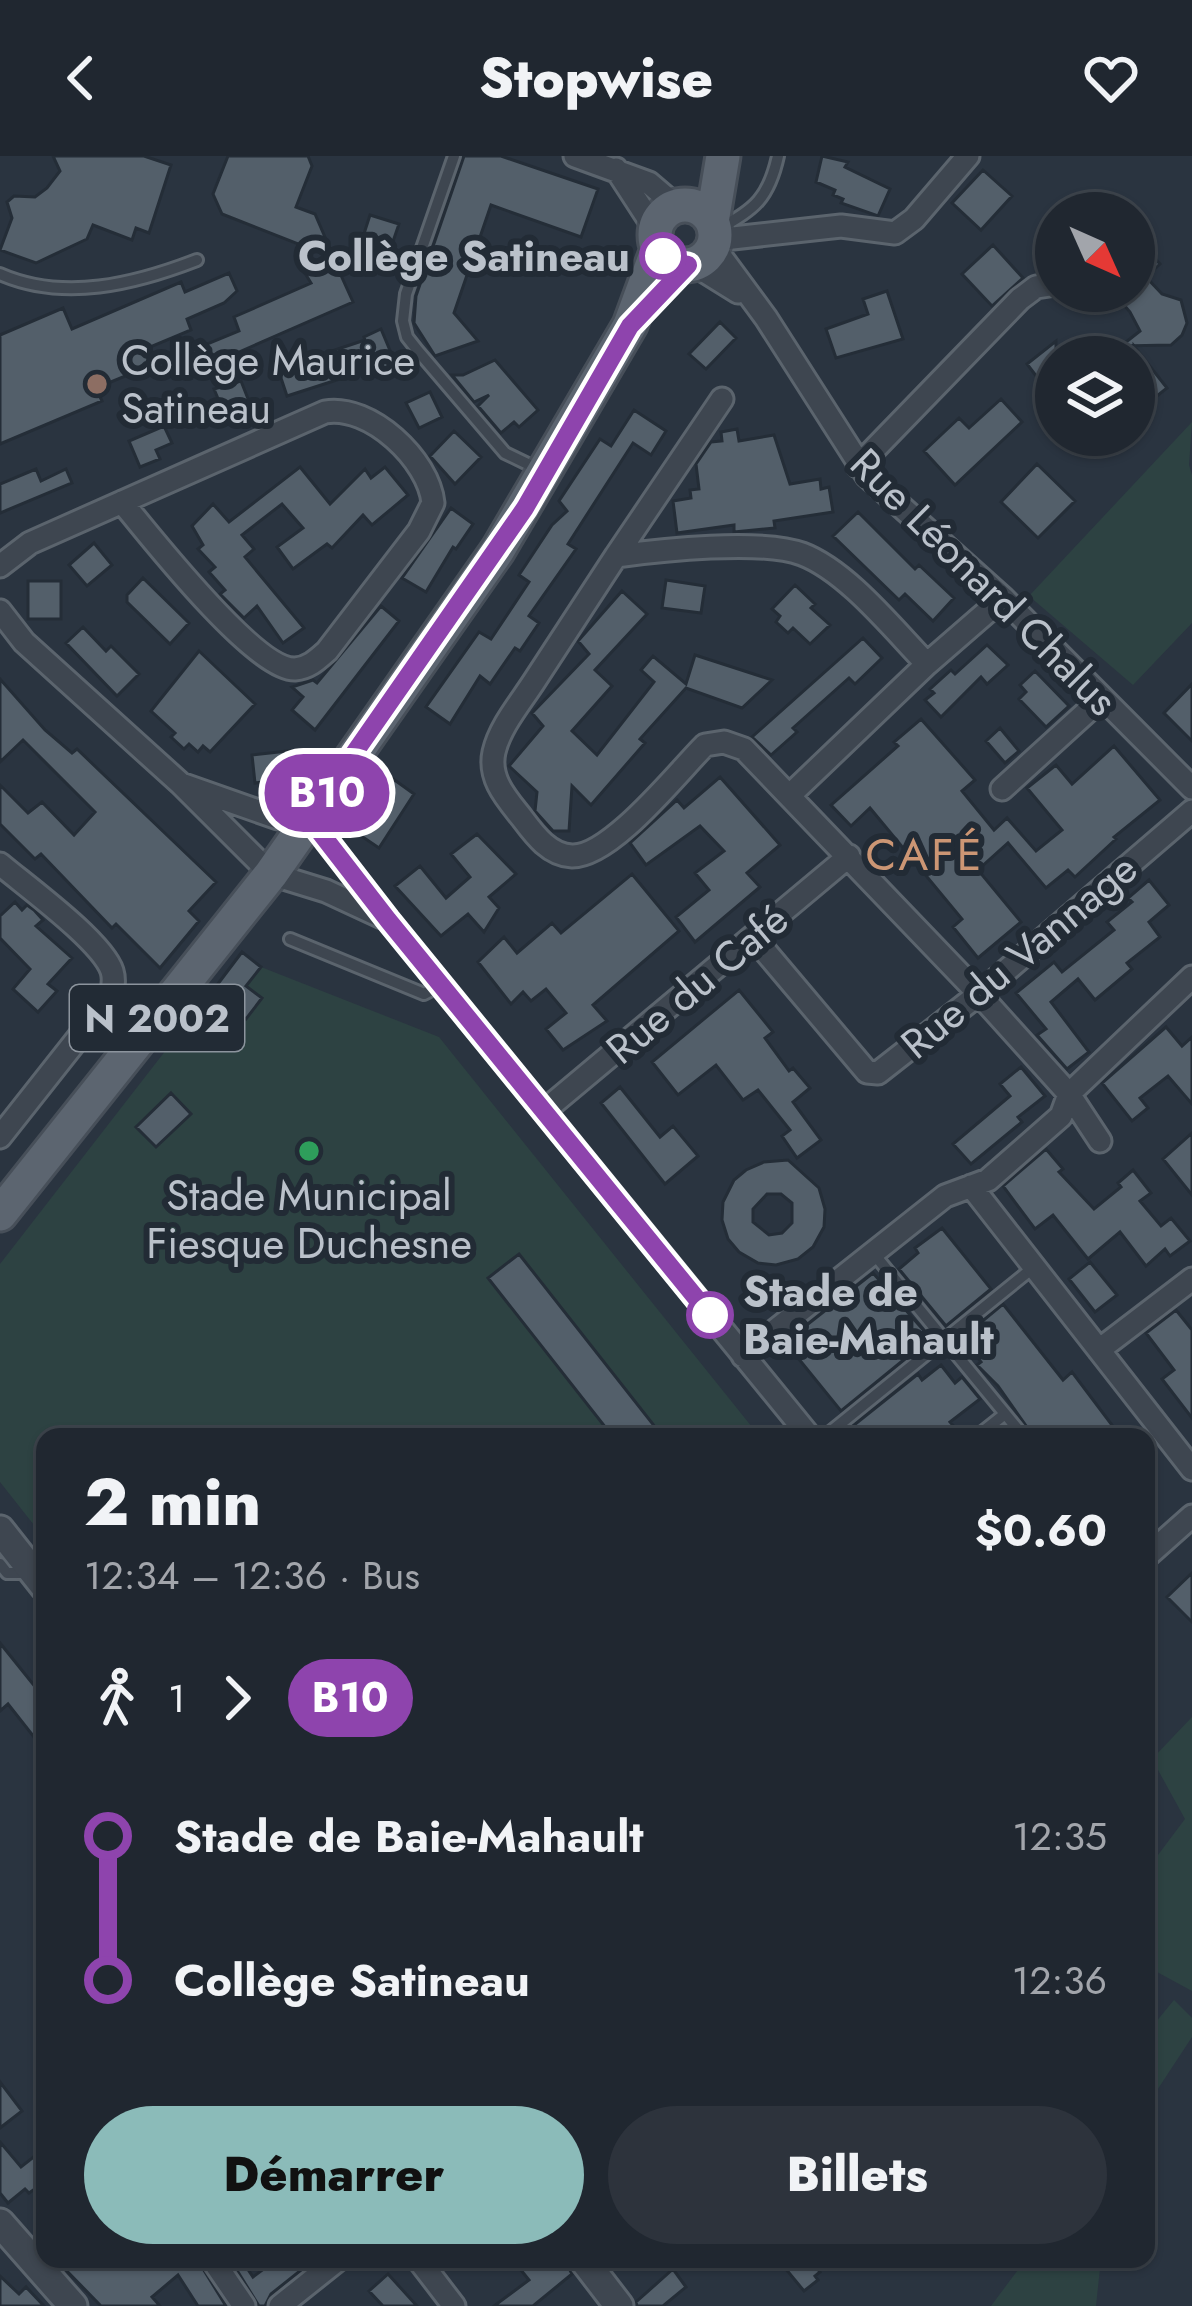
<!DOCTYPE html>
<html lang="fr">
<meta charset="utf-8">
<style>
:root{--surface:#202730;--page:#2d333c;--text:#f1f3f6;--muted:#a2a5ab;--line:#3d444c;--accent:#8bbbb9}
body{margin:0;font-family:Jost,sans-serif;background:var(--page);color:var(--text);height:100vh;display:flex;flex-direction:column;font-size:45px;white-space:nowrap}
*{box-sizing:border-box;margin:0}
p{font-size:39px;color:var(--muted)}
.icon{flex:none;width:66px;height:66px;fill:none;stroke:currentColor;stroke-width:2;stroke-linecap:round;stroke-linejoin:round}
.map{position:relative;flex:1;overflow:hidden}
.details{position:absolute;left:36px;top:1272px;width:1119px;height:840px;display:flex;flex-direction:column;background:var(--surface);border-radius:24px;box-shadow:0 3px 9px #0004,0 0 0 3px var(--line)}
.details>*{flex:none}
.badge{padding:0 24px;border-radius:39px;font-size:42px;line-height:78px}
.needle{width:78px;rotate:135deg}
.fabs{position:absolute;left:1035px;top:36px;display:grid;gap:24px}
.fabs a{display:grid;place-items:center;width:120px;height:120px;border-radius:50%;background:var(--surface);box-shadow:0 3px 9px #0004,0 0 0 3px var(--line);font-size:60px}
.map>.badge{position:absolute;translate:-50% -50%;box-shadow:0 0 0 6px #fff}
.legs{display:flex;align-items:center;gap:18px;height:132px;padding:0 48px;font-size:39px}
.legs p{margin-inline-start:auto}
.summary{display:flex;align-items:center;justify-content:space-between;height:204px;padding:0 48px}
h1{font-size:66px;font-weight:800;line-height:90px}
.action{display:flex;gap:24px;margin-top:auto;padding:24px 48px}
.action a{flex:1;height:138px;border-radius:72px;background:var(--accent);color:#111;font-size:48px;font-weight:800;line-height:138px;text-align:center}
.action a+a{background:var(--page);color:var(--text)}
ul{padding:0 48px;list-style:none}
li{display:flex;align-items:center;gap:42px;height:144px;font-size:45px}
li i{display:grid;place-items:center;width:18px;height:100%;margin:0 15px;background:currentColor}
li i::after{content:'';width:30px;height:30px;margin:-15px;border:9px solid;border-radius:50%;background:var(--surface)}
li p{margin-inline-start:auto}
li:first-child i{background:linear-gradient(#0000 50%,currentColor 0)}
li:last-child i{background:linear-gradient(currentColor 50%,#0000 0)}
header{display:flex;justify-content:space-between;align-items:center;height:156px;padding:0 48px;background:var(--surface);font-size:54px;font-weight:800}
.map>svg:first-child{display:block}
</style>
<header><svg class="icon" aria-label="back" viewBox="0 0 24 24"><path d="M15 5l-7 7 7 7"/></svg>Stopwise<svg class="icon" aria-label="heart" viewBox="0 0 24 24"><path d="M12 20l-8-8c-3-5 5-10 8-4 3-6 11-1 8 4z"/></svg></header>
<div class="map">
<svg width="1192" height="2150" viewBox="0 0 1192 2150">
<rect width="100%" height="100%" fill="#2a3440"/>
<path fill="#2d4242" d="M1192,266L1189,309L1192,319V467L1133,529L1029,440Z
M242,796L261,811L439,881L760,1281H45V1383L0,1326V1108Z
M1192,1561V1835L1146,1810V1715L1185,1663L1152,1603Z
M1174,1844L1192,1862V1881L1146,1951V1878Z
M1026,2103H1101L1096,2150H991Z"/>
<path fill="#535f6a" stroke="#242d37" stroke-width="3" fill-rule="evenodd" d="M53,0H144L171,9L149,77L136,72L132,84L93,69L87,83L36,107L0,94L12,62L7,46L14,40L35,41L47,32L60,15Z
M228,0H308L312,10L296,51L315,58L334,102L222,58L213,38Z
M464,0H501L598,33L581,81L491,49L454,157L478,185L435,200L414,167L416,140Z
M822,0L848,6L845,11L890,33L878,60L841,47L843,43L833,39L835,34L816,26Z
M983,14L1012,40L981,74L952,47Z
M370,59L399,68L388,100L360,90Z
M993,89L1023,122L992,150L962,118Z
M1145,92L1160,108L1146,121L1162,138L1181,144L1187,167L1182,179L1171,189L1121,190L1140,175L1130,156L1112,135H1134V102Z
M300,109L339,115L353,146L198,214L190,195L239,175L234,161L311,127Z
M229,117L237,135L224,147L187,163L191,174L150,191L157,207L96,232L102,245L0,288V179L63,152L72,173L181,126L185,136Z
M887,135L903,183L836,202L826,173L868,158L863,143Z
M720,166L736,182L706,213L689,198Z
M381,173L399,216L382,223L373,202L343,211L346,221L287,240L278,213L365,184L364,181Z
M1056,185V246L1027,208Z
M1134,190L1167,232L1142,252L1134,242Z
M495,204L538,254L519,271L514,266L501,277L478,250L489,239L474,246L452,219H463Z
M241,225L252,253L227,264L214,233Z
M430,236L442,261L419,272L406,247Z
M1001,243L1022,266L955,329L924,295L959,262L969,272Z
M634,254L666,275L651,299L633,287L568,388L576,393L529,460L539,467L520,495L515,492L490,528L480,520L450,568L426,551L479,476L491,483L529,426L519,419L552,369L567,355L559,345L600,283L611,290Z
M164,270L172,287L156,294L160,303L140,311L129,285Z
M737,273L739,285L774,279L790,328L820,323L821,333L829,331L833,356L774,365L775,372L734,376V369L677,377L673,345L691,342L690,334L699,333L696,308L711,286L722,285L721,276Z
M454,275L481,301L455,328L430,300Z
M1037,308L1075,345L1038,382L1001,346Z
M300,311L330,348L365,313L371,322L385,311L408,339L372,369L363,359L332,392L327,388L293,413L277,391L303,372L282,348L242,379L254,393L245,401L304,472L283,487L257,450L244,462L220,438L225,434L209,416L215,411L198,393L203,389L192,370L213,348L229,366Z
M36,313L41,325L66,313L72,327L0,357V328Z
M451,352L473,368L456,393L453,391L426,436L402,422Z
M858,356L915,413L919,409L954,442L933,465L905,438L899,444L833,380Z
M94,387L112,409L87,430L69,409Z
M143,422L189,467L170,488L127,446V439Z
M666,424L705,430L701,457L662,452Z
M28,425H61V463H28Z
M795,429L815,448L811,452L830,469L810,488L793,472L788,477L776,466L780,460L772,453Z
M622,435L647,458L595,514L612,530L572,575L597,599L654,526L641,514L653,500L686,528L695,499L772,524L742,552L686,532L640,583L645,587L591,649L572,630L569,675H553L535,655L537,636L509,610L543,570L532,557L589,498L578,485Z
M381,450L399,465L315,574L292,554L303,541L292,531L313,524L317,527Z
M83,471L106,495L111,490L139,518L117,540L66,487Z
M863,482L882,502L855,528L849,522L793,572L797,576L771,599L752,581Z
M987,489L1008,509L987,528L981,521L941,561L925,544L934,537L930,533L951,514L955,518Z
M199,495L255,548L210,596L203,590L198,596L189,588L184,593L171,581L175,577L151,555Z
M1035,515L1069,550L1046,571L1019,543L1026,536L1020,529Z
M0,523L45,574L72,597L77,593L216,726L189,755L199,765L160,812L116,768L112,772L41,698L35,703L0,668V629L28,657L42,646L74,679L95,656L23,584L0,606Z
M1192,528V585L1164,557Z
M921,563L975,624L962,635L994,674L1007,662L1036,695L1062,674L1027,632L1056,609L1072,628L1114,590L1160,644L1114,681L1116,683L1075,721L1068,714L1046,732L1008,687L978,714L1021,766L978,802L953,771L962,763L870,652L851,670L831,649L898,590L894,586Z
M1000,572L1019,595L1005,607L986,585Z
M297,594L301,621L255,627L252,599Z
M389,620L414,638L379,692L351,673Z
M720,621L780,689L747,717L760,731L695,786L676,761L709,734L695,717L724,695L700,670L646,709L630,687L677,644L684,652Z
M477,678L516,718L489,741L499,752L484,776L468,758L441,780L395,730L420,710L446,742L470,721L451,698Z
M632,718L679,775L593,849L607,865L563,894L546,873L566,857L546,833L531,845L523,836L511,848L478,806L504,781L517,797L552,767L561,777Z
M1149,724L1169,749L1149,766L1160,781L1127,807L1132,813L1095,844L1078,823L1051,846L1089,896L1067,913L1037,879L1046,873L1016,837L1054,806L1062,816L1114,774L1107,766L1132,746L1128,742Z
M15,746L22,754L27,749L34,754L43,764L36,770L72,802L48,828L57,835L38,856L13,833L30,813L0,782V760Z
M242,796L261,811L246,830L262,842L246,863L211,837Z
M739,834L773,876L765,882L789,915L793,912L810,932L793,946L821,984L797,1002L782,980L790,974L758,934L743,944L716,909L678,939L652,906Z
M1166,871L1182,890L1192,881V948L1168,920L1140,942L1148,952L1132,965L1102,927Z
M1021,911L1045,940L1018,961L1022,966L971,1008L953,988L1010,940L1000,928Z
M620,931L660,981L673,970L698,1000L665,1028L601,947Z
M171,937L191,958L156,991L136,971Z
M1192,977V1039L1163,1003Z
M1046,993L1063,1013L1059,1016L1094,1053L1121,1031L1118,1027L1133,1014L1151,1037L1140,1045L1161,1070L1171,1062L1190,1085L1170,1100L1165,1093L1146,1110L1120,1076L1088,1103L1053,1059L1035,1073L1003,1030Z
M788,1004L819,1032L825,1053L824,1071L813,1091L798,1103L776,1109L758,1107L739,1096L728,1083L722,1064L723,1046L734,1024L746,1014L764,1006ZM767,1038H781L792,1047V1067L782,1077L769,1079L753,1066V1053Z
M942,1072L991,1133L946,1170L899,1113L918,1097L915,1092Z
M519,1098L663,1281H613L488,1122Z
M1090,1106L1117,1139L1095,1156L1069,1123Z
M873,1117L926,1177L900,1195L906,1202L841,1255L785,1186Z
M1003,1148L1063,1224L1072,1216L1121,1281H1034L998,1230L977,1209L981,1206L962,1182Z
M1176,1154L1192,1174V1262L1162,1223L1174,1214L1146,1177Z
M941,1209L955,1227L962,1221L980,1243L950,1266L957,1274L948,1281H839L918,1218L922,1224Z
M1192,1417V1466L1167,1441Z
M0,1487L45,1543V1595L8,1548L0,1555Z
M0,1926L22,1955L0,1972Z
M0,1986L21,2011L45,1992V2026L29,2037L25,2033L8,2047L0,2037Z
M70,2103H152L160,2112L170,2106L168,2103H197L226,2150H198L178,2119L152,2141L160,2150H101L62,2110Z
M230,2103H241L253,2121L277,2103H315L271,2138L265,2150H259Z
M512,2103H564L572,2118L533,2150H494L529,2124Z
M795,2103H809L820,2116L815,2120L818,2124L804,2135L785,2112Z
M673,2113L686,2131L663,2150H637L636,2146Z
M388,2118L417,2150H383L369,2135Z
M0,2120L19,2138L26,2131L44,2150H0Z"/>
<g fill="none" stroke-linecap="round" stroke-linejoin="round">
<g stroke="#5b646d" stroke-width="16">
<path id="service" d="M454,0L406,138L403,165L407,181L418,195L505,297L538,313
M718,73C755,54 769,41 778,0
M0,118C64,146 135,128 197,104
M290,783L424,838L441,829
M874,1098L1024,1281
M824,1281L1034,1111
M976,1281L1005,1258
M0,1408L7,1417H31"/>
</g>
<g stroke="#5b646d" stroke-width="27">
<path id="minor" d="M575,0L649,27L676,50
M616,13L655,73
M715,84L841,70L895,77L914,63L968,0
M713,90L766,162L867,320L1003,442L1192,632
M693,108L738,136
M858,310L1020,143L1036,131L1056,128
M616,400L722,243
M0,410L30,387L325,256C370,248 429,304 433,347L419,375L327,495C318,503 309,512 295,513C255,514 149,379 122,346
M0,455L24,486L181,628L271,718L326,735L382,761
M927,508C893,473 847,415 802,398C761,383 661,394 616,400C589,441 562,483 535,524C521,546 500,570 494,596C488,623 507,643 522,662C534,678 549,699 572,700C611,701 677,617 705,589L724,586L744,593L979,838L1069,938L1100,985
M181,628L278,662H309L388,764L810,1281
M1002,633L1101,543
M790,639L927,508L1003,442
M0,708C26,730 102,785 112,815C115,825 113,833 109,843L0,981
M754,782L867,916L878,917L979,838L1192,655
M544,955L849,700
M971,1030L1192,1313
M1099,1194L1192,1123
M743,1200L945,1040L988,1024L1061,960L1069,938L1192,821
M1146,1401L1192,1360
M212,2103L244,2150
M418,2103L454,2150
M280,2150L339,2103"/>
</g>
<g stroke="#5b646d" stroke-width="33">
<path id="tertiary" d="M0,1374L45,1431
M0,2067L73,2150
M583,2103L619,2150"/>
</g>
<g stroke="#474f59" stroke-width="39">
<path id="primary" d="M655 79a30 30 0 1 1 60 0a30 30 0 1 1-60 0Z
M712,66L723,0
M0,1058L271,718L498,394L630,169L658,93"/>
</g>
<use href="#service" stroke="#3e4650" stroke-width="10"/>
<use href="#minor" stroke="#3e4650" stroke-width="21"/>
<use href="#tertiary" stroke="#3e4650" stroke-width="27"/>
<use href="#primary" stroke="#5c6570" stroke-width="33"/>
</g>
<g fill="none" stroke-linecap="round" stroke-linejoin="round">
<g stroke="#fff" stroke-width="27">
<path id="line-1" d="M663,100L670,106L688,109L630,170L525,352L309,662L388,764L710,1159"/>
</g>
<use href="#line-1" stroke="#8e44ad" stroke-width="18"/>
</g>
<g fill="#fff" stroke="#8e44ad" stroke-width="6">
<circle cx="663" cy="100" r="21"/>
<circle cx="710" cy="1159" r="21"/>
</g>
<circle fill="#8d6e63" stroke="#222b35" stroke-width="4.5" cx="97" cy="228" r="12"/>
<circle fill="#2e9e5b" stroke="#222b35" stroke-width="4.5" cx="309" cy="995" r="12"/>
<g text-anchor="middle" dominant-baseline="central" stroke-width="12" stroke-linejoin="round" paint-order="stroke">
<rect fill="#222b35" stroke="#8c949d" stroke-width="3" x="70" y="829" width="174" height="66" rx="9"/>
<g font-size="39" font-weight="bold" fill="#bac1ca">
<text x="157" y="862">N 2002</text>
</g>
<g font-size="42" font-weight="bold" fill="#bac1ca" stroke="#222b35" text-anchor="end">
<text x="630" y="100">Collège Satineau</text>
<text x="743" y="1135" text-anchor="start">Stade de<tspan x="743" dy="48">Baie-Mahault</tspan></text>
</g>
<g font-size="42" fill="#bac1ca" stroke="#222b35" text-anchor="start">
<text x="121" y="204">Collège Maurice<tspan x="121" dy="48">Satineau</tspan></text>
<text x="309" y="1039" text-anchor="middle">Stade Municipal<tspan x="309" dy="48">Fiesque Duchesne</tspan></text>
</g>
<g font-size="42" fill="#bac1ca" stroke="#222b35">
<text transform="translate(984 426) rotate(45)">Rue Léonard Chalus</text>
<text transform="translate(1019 800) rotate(-40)">Rue du Vannage</text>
<text transform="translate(697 828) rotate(-40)">Rue du Café</text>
</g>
<g font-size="45" letter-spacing="3" fill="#cc9674" stroke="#222b35">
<text x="925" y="698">CAFÉ</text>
</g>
</g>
</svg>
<div class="fabs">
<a><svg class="needle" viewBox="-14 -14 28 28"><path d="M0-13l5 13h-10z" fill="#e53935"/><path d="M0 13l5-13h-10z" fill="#a2a5ab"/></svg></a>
<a><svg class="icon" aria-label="layers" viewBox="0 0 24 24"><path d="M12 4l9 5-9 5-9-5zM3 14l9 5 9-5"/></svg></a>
</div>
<b class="badge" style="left:327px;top:637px;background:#8e44ad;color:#fff">B10</b>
<section class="details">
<div class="summary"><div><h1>2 min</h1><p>12:34 – 12:36 · Bus</p></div><b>$0.60</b></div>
<div class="legs"><svg class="icon" aria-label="walk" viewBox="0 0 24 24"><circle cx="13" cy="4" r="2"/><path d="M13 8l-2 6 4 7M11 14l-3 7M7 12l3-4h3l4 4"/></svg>1<svg class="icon" aria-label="forward" viewBox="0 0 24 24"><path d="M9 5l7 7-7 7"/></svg><b class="badge" style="background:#8e44ad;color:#fff">B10</b></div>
<ul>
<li><i style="color:#8e44ad"></i><b>Stade de Baie-Mahault</b><p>12:35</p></li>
<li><i style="color:#8e44ad"></i><b>Collège Satineau</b><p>12:36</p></li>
</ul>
<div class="action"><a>Démarrer</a><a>Billets</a></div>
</section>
</div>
